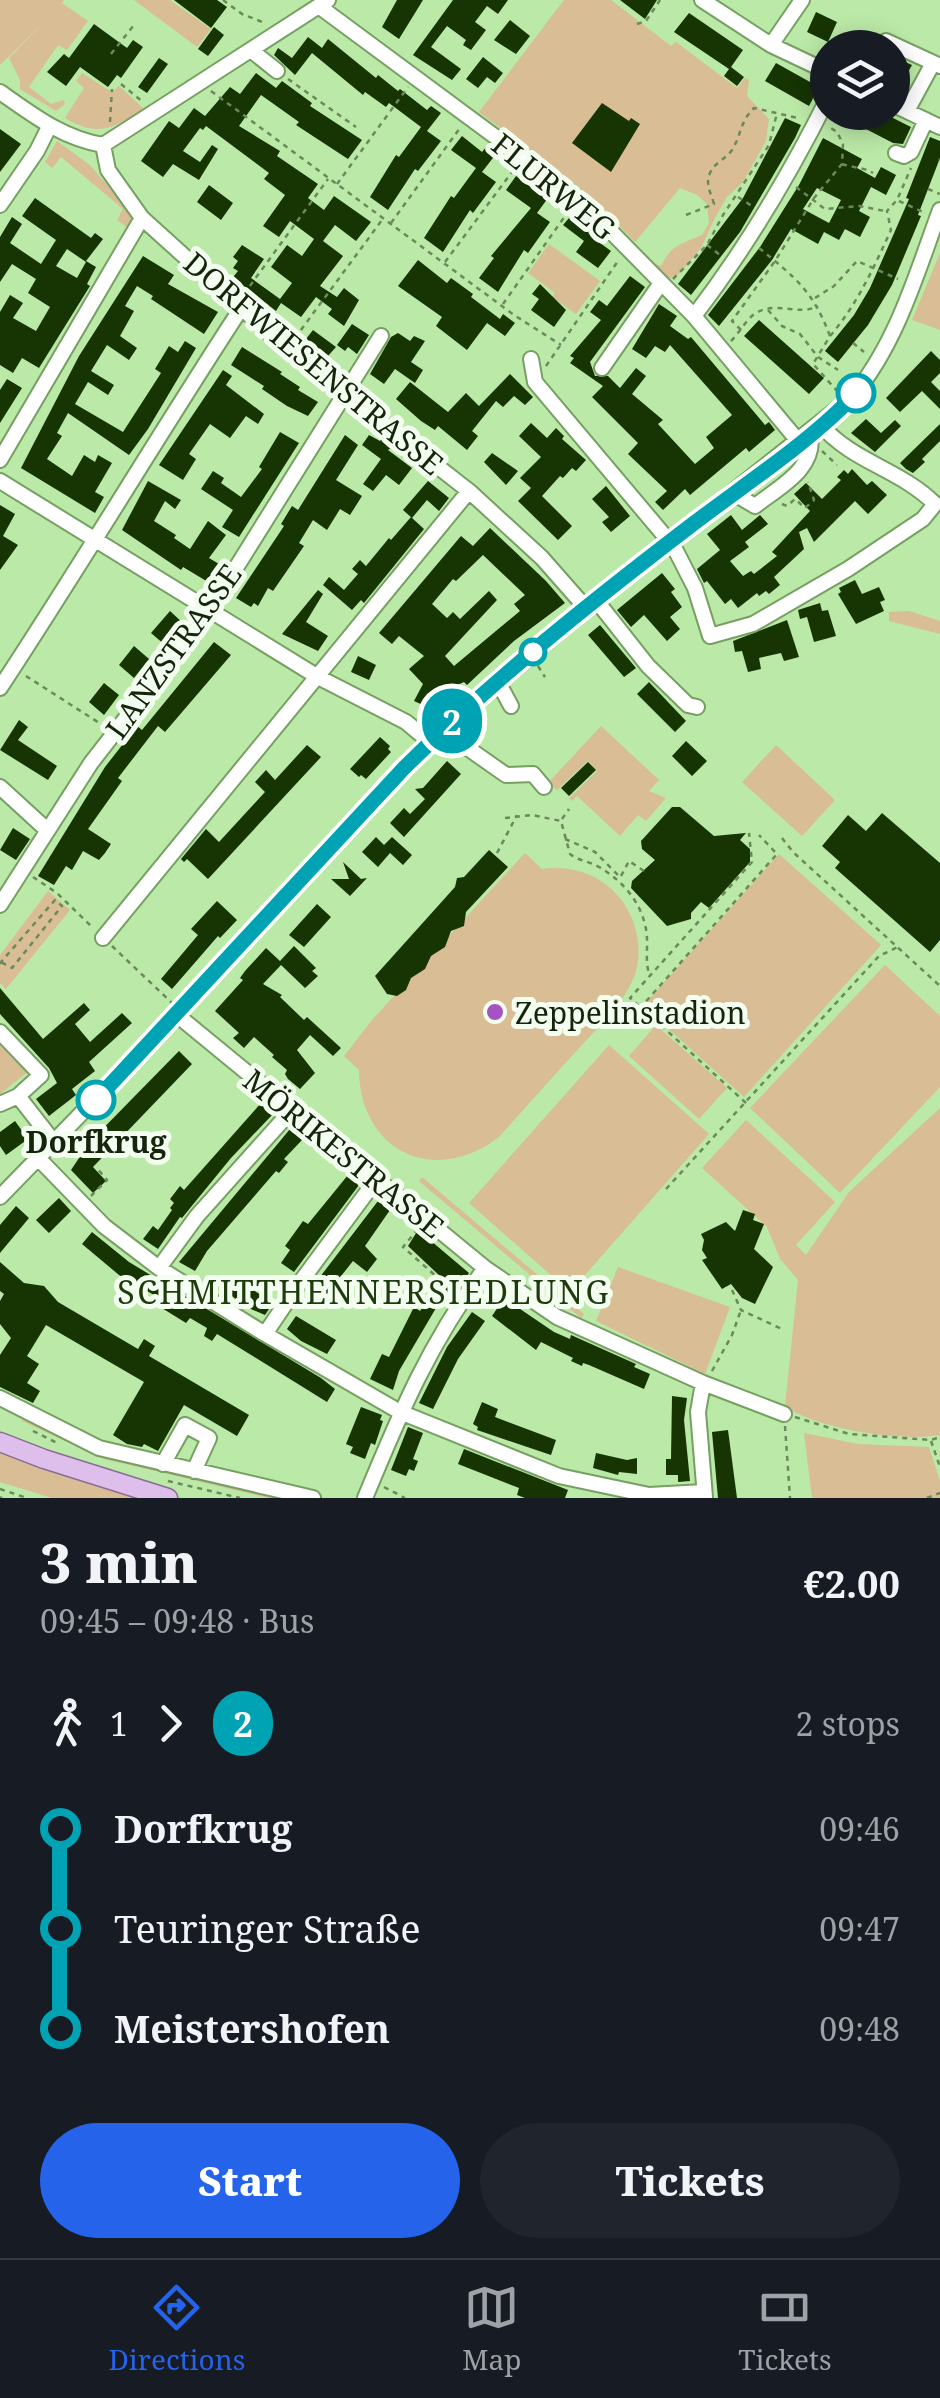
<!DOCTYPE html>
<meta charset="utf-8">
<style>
:root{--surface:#171b24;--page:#20242c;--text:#f1f3f6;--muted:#9ea1a6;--line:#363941;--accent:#2563eb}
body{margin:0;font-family:"Noto Serif",serif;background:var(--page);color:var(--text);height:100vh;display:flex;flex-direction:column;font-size:38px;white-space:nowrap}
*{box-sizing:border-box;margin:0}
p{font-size:32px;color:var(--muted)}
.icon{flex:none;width:55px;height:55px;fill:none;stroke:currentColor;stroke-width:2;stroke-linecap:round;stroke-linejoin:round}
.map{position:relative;height:1498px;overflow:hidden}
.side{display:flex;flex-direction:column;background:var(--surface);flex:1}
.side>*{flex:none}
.badge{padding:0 20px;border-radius:32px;font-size:35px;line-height:65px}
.fabs{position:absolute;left:810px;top:30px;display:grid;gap:20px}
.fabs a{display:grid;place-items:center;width:100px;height:100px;border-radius:50%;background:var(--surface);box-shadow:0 5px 25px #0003;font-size:50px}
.map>.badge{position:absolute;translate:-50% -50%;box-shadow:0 0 0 5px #fff}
.legs{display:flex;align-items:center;gap:15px;height:110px;padding:0 40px;font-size:32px}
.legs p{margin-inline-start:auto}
.overview{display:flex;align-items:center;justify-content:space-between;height:170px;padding:0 40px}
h1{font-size:55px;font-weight:800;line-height:75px}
.cta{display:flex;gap:20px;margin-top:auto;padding:20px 40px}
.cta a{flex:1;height:115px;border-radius:60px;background:var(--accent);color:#fff;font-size:40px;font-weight:800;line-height:115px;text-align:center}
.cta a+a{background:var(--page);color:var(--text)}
ul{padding:0 40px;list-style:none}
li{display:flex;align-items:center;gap:35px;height:100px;font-size:38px}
li i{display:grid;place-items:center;width:15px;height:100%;margin:0 12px;background:currentColor}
li i::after{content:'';width:25px;height:25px;margin:-12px;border:8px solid;border-radius:50%;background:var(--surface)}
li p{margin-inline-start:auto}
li:first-child i{background:linear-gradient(#0000 50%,currentColor 0)}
li:last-child i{background:linear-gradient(currentColor 50%,#0000 0)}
.tab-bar{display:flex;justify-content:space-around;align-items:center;height:140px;border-top:2px solid var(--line);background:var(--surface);font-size:28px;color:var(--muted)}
.tab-bar a{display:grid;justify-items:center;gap:5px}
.tab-bar .active{color:var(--accent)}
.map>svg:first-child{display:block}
</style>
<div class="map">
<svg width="940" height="1498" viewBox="0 0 940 1498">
<rect width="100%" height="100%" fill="#bbe9a7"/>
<path fill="#d9bd94" d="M0,0H64L62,3L88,21L67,50L58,45L29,87L51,104L64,100L65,104L56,111L20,89V80L9,58L44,22L0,65Z
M134,0H170L211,29L197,47Z
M564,0H611L671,46L676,42L737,88L745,78L749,80L747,96L769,119L766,141L743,182L727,197L716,216L701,248L679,274L668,279L651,262L661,266C671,245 681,244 702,235L709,223L707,204L697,195L680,188L635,242L588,194L479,112Z
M82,73L112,92L119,86L144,109C114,128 98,138 65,118L84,88L76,81Z
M57,141L91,166L135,218L127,227L117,220L123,209L61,157L52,168L45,162Z
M549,244L600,281L576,314L552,297L555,293L528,273Z
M940,253V330L912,320Z
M909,611L940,621V634L889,621V612Z
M601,726L659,780L649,791L666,798L646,821L638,815L620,836L577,796L572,801L569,798L597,771L588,761L557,790L548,783Z
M776,745L835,800L802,836L742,782Z
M525,853L542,869C571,865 600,874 619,897C637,918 644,951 634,977C623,1004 601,1024 582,1045C554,1075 527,1106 499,1137C434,1187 360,1151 359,1070L344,1056L372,1020Z
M779,854L881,945L744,1097L643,1006Z
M48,891L70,910L6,989L0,983V955Z
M885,965L940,1016V1087L840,1193L750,1108Z
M656,1025L727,1088L699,1119L629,1056Z
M0,1040L29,1071L0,1094Z
M609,1045L709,1134L570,1292L469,1203Z
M940,1108V1435C902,1442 816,1429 785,1406L798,1280L780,1259L767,1227L702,1168L746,1120L835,1202L796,1245L806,1255L849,1192Z
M422,1177L584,1314L581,1318L419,1181Z
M618,1267L730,1307L705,1374L596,1321Z
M23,1418C106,1464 199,1478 290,1498H269L104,1459L22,1421Z
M804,1433L858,1444L929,1447L940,1481V1498H812Z
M0,1450L145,1498H52L0,1482Z"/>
<path fill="#163503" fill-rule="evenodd" d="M174,0H217L227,7L211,28Z
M397,0H423L399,39L382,27Z
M453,0H508L498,14L487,6L475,22L486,30L471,50L463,45L466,40L447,26L431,47L461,69L452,80L413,55Z
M620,0H657L645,19Z
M816,12L837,22L828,42L807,32Z
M689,13L743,50L731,67L744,77L737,86L724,76L729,69L674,32Z
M510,20L530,36L516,54L494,40Z
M94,24L127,48L133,40L143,47L121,78L117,75L108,87L80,67L66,86L47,72L64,54L69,58Z
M214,27L224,35L208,56L198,49Z
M308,37L322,48L328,39L376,78L378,75L398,91L400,89L427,110L431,106L441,113L427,131L441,141L418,171L415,169L388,210L370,197L396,155L399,157L421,127L389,103L386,107L365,92L363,95L312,53L295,75L274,55L278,48L292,58Z
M892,56L912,65L902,83L892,78Z
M483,57L503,73L495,83L487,77L478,88L466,79Z
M159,58L168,64L147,93L138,87Z
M776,63L819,87L809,106L765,81Z
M256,73L276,88L282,81L312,103L310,106L362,140L348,159L296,125L299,122L261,95L239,126L280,151L277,156L318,184L308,198L324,210L334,196L371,222L356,241L335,225L323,241L343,256L320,286L337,297L344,288L359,300L344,326L328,314L332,309L316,297L301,317L281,303L276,311L244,286L239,291L229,282L238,271L233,268L238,261L233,257L242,245L264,259L251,278L280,299L292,283L271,267L287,245L302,256L314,239L290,221L279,237L263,226L285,195L264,179L269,173L206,126L203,130L200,128L183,151L200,162L212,145L218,149L199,180L173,164L163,177L141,161L169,121L179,128L194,108L205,116L230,87L240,94Z
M602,103L629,121L631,118L640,124L611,172L572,143Z
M833,112H881L911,127L903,144L893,143Z
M785,118L801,125L795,138L740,232L691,295L678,284L743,198Z
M0,129L21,144L0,172Z
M462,136L482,152L486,147L496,154L482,172L496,182L473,213L470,210L443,252L424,238L451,196L454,198L476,168L451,150Z
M930,137L940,141V158L918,215L921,216L892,285L868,325L838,362L825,351L854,315L870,288L909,199L906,198Z
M823,138L862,159L857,168L875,178L881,167L896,175L886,195L871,187L859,211L870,217L860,237L845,229L839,240L824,232L818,244L791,229L772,260L719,326L708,315L760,247L799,185ZM817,188L841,200L829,223L803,209Z
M516,176L537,192L540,187L551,194L537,213L550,222L528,253L524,250L498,292L479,278L494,258L491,256L531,208L506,190Z
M209,185L233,203L221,220L197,202Z
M35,198L91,238L95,233L103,239L86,261L96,267L87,284L90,286L39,368L22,358L13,373L0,365V312L10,295L23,303L13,318L36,331L50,307L28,293L36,279L12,264L0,282V237L12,217L22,224L10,243L41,264L56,240L22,216ZM67,249L86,262L77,278L56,266Z
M575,211L584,220L582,223L598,236L596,240L611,251L598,268L576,252L584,241L563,225Z
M143,256L174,275L168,284L218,312L204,334L151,299L153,296L137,286L125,306L134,311L120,336L137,348L129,360L107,345L91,371L114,385L108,395L88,382L75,404L123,432L161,373L155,369L169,346L178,352L185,341L196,348L148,429L129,455L68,413L57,433L62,436L47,459L72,476L84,455L95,462L98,455L112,463L95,492L104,497L95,513L21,468L79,356Z
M418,260L447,283L451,278L473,294L471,297L500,319L503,314L515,323L505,336L487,323L467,350L436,326L442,317L398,286Z
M630,276L645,287L590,362L595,376H608L620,388L636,368L646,376L632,394L663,420L658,424L695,464L714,448L706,437L732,415L670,345L665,352L655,346L646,358L632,349L659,304L677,316L670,326L688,339L691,337L765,425L769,422L775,430L749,452L746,448L690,495L685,489L663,510L655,502L667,491L628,454L638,443L592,397L603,386L570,363L574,358L570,356L601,320L590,312L599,300L607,306Z
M540,284L566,310L554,327L531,310L539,299L532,294Z
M759,320L824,378L809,394L744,336Z
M352,324L369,335L357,354L348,347L345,351L337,345Z
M313,330L336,347L328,356L306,339Z
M398,333L410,341L414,336L425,341L411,362L423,370L415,383L395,369L384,384L370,374L391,337Z
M242,347L282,372L280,374L300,387L298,390L318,402L308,416L287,406L262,389L264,386L231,365Z
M931,351L940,360V373L931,382L940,391V409L922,391L900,412L886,398Z
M223,370L232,376L226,385L264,414L258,424L246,416L230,438L210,424L189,454L196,459L183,480L159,465Z
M510,374L533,397L525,405L514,396L503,407L496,401L472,431L478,436L467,450L438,426L435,430L421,421L396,399L410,382L448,412L466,393L479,406Z
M7,379L22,388L0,423V390Z
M866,419L881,433L895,420L901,426L875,452L851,433Z
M531,423L547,438L556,428L564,436L562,439L586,460L576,471L572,468L563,478L560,476L542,496L572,526L558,540L518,501L531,488L520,478L541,457L519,436Z
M940,424V441L922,459L925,462L913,473L906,469L900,463Z
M280,432L299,443L239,537L222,527L233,510L201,489L213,471L224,478L221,483L241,497L262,469L259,467Z
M345,435L358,445L336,480L362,496L350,515L340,509L327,530L313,520L299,543L304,546L273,591L268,588L258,606L254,603L251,607L236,598L284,526L281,524L292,506L298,510Z
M369,435L380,441L383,437L394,446L388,450L412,468L399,485L386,475L373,491L363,484L381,459L362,445Z
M492,453L518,471L506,485L484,462Z
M852,469L867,485L872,481L887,495L868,514L855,501L814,542L807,528L799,532L804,549L774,577L780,585L769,594L766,591L759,596L757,593L738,608L731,599L725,604L707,581L704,583L697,569L720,550L707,534L731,515L742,530L760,515L768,524L745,542L749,547L730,561L743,576L751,571L754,574L777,556L772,552L810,511L794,494L806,483L822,499L841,480L837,477L844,470L848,474Z
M148,481L181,500L175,509L165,501L154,521L176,535L174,538L190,549L208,521L226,535L209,558L224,567L213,585L183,567L181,570L122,530Z
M428,481L449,498L439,511L427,500L412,518L403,510Z
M606,486L630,516L611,532L602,522L609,517L592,499Z
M0,505L15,514L3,536L18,545L0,570Z
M411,517L424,529L364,603L361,600L352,610L323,585L329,577L344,590L358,574L352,569L360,560L366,566L389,538L391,540Z
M490,528L546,581L565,603L514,641L467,685L464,682L451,688L447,684L434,710L414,701L423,684L409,669L424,656L399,636L392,644L379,633L461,536L473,546ZM483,555L525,595L514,604L520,611L454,666L445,656L497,600L489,591L460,619L453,612L447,618L432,604L453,579L456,581Z
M662,573L675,589L671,592L682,607L670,617L680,629L667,641L644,615L631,627L617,610Z
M855,580L862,594L879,587L885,600L880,602L884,611L856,624L838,594L841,592L839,588Z
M318,590L323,594L306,622L328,636L318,651L282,634Z
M820,603L822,611L828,610L836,636L814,642L807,617L800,619L798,610Z
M170,611L184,624L165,645L151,633Z
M787,620L799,657L784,661L781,653L759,658L761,669L748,672L742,651L735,652L733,641Z
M600,625L636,668L624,677L588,635Z
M214,642L231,655L165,732L158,726L118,778L122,781L88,829L111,844L105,853L99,860L83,851L72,870L66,866L54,885L38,876L105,767L137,726L142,730Z
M134,646L149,659L134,678L119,665Z
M358,656L376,665L369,680L351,672Z
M649,682L686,721L675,732L637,694Z
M104,683L119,695L104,715L89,702Z
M19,720L28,727L18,740L57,766L48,780L0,750Z
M380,737L390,746L388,749L391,752L366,779L361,775L359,777L350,769Z
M686,741L707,761L692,776L672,756Z
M307,745L321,757L208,879L187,859L184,862L181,859L206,829L219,842L265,792L255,782L266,770L275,780Z
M447,761L461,774L404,837L390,823L404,808L410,814L425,799L415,789L423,788Z
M588,762L596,770L569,796L561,788Z
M672,807H680L714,836L746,833L740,840L750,849V862L709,908L701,902L691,913V919L667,926L631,888L632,881L655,860L642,849L641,841Z
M882,813L940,863V940L930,952L835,868L840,862L822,846L848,815L866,831Z
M13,828L30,839L16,860L0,850Z
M376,837L384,845L392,837L412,855L403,865L390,853L378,867L362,852Z
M489,850L508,867L466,912L464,926L451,931L445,947L431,956L425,969L411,978L406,990L397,996L387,994L375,976L455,887L457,878L464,877Z
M343,862L361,879L367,878L350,896L331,879H349Z
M217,901L237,920L220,938L218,936L172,989L161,979L198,935L191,929Z
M317,904L331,917L304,947L289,935Z
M294,946L316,968L312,971L318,976L305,988L281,965L263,984L282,995L280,997L304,1020L307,1017L341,1048L333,1056L310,1035L297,1050L315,1073L300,1089L288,1079L285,1074L287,1070L272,1057L274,1055L254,1037L244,1048L233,1038L239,1033L215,1011L243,980L240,978L245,971L266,948L280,961Z
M0,988L43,1039L84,1003L90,1010L75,1024L90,1042L122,1013L132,1023L89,1062L95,1071L72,1089L76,1095L49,1116L36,1099L57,1083L49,1068L0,1014Z
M179,1051L192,1064L93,1167L106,1181L93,1193L71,1170L81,1155L79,1153Z
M261,1103L273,1114L231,1158L182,1218L180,1217L158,1249L143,1239L153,1226L158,1230L172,1210L170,1208L174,1203L170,1199L180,1186L184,1190Z
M15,1121L28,1139L6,1155L0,1146V1132Z
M290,1129L302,1140L284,1159L288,1162L279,1173L276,1171L207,1251L195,1271L179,1262Z
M348,1175L359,1185L294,1272L281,1263L290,1250L285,1246L303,1221L308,1224Z
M59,1198L71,1211L49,1233L36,1220Z
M378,1201L390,1210L365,1246L377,1259L367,1272L353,1261L322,1300L310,1290Z
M16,1206L29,1218L0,1253V1225Z
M743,1210L755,1214L753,1220L764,1224L754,1249L773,1267L755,1304L742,1298L731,1284L722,1289L702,1260L707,1258L702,1250L704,1240L701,1234L726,1222L735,1231Z
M418,1230L469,1273L457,1290L452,1286L436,1308L399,1371L393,1390L370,1379L382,1354L389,1357L414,1307L420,1311L442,1278L408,1246Z
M92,1232L129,1262L321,1378L335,1389L327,1402L217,1334L212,1341L204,1336L207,1328L190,1318L186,1323L157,1305L161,1299L119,1275L82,1244Z
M0,1262L24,1283L44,1286L58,1302L138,1349L144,1339L155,1346L149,1356L249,1415L237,1436L184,1405L158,1451L144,1444L142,1447L127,1444L113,1435L144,1382L46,1325L27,1356L39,1364L27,1383L40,1391L33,1403L0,1387V1355L11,1338L0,1324V1301L4,1294L0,1291Z
M235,1278L273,1303L265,1315L244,1306L226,1291Z
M504,1298L554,1332L570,1339L571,1335L636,1364L634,1367L650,1374L644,1389L589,1365L583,1363L582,1366L571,1361L573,1358L541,1342L536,1350L492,1316Z
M472,1312L485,1321L458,1359L433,1409L419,1403L447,1347Z
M296,1316L336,1340L327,1354L301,1341L287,1329Z
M672,1396L687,1398L684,1420L690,1481L678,1482V1475H666V1459H671Z
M482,1402L498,1409L495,1417L556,1440L551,1455L477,1430L478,1427L473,1424Z
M361,1407L382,1415L380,1420L383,1421L375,1445L371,1443L365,1459L350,1453L353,1447L346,1444Z
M408,1427L423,1433L413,1459L418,1461L414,1471L409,1469L406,1476L391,1470Z
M728,1430L737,1498H718L712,1432Z
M464,1449L568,1490L565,1498H525L517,1495L519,1488L458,1464Z
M596,1453L627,1460L637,1458V1474L619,1472L618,1475L593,1468Z"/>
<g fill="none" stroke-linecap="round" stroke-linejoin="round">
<g stroke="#76a062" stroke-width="18">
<path id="minor" d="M702,0L771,45L828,72
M320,7L578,198L694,316L799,442
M886,41L940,66
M771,45L802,0
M252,51L277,71
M0,92C33,115 62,138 103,145
M892,104L940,127
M907,111L933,63
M103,145L108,170L142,218L287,349L469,491L542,558L586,608
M103,145L328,0
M896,153L904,156L911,152L926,120
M0,205L37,151L49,127
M694,316C747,247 789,176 828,98
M531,359L535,382L674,547L695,588L710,636L753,624L848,569L923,519L935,504C900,469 852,462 820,424
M602,368L661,283
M0,460L142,218
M0,481L318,677L406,722L430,742
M733,493L755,506C779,487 817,469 810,433
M596,600L648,666L688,705L697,707
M498,682L511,706
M0,688C83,562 159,434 242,307
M469,749L506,775L533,774L544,787
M0,787L47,830
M0,905L91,763L209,611L381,336
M103,938L469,491
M177,1015L485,1268L557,1317L703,1383L784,1414
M0,1032L41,1075L18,1096L54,1142
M0,1104L18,1096
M38,1158L104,1226L159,1268L265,1334L400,1412L559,1476L649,1495L704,1492
M0,1197L177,1015L404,768L445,728L604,594L852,397C897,343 916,275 940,210
M159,1268L197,1216L291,1111
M265,1334L296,1288L376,1180
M703,1383L698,1412L705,1497
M0,1398L99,1448L313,1498
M163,1464L185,1425L209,1438L194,1471
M365,1498C401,1411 429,1344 485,1268"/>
</g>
<g stroke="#896c93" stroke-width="21">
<path id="major" d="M0,1442L44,1459L168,1498"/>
</g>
<path stroke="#6a8a5c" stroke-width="2.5" stroke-dasharray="5 5" stroke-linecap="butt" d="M223,0L242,14L265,23
M637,24L646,21L660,0
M111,54L134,25
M288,79L356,127
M121,84L143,102
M211,91L514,315L561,345
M110,122L112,89
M939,159L940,160
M842,164C853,168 864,167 873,173
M337,184L408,87
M796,187L825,209L859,206L885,211
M928,189L940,194
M738,197L752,206
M899,201L923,212
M686,215L714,204C711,193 705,184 710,173C715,162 726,159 732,150C742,134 739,123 754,108L798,118
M391,223L460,128
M707,245L720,255
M759,248C796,278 813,291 830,336L813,364L838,392
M445,262L515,168
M673,279L707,245L723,215L769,145L777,113
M244,294L328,179
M815,298L834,286L857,261L898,279
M503,304L570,209
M768,310L782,326L800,334L818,357L838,370
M741,330L732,321L775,261L814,198L842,164L843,144L837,132L828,126
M830,336C857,305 874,267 891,230L887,211L897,200L911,168
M295,338L382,220
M731,341C739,333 745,322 753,315C774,299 798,317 818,306
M853,343L864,352
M546,366L618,261
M822,451L837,465
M782,504L787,506L795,499L805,508L814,500L808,482
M538,666L545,677
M26,676L104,726
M505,818L532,815L561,821L570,854C579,861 589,861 599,867C623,881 641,902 646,929C649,945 644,961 650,976
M562,819L569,809
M782,838L793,852L940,986
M565,839L595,852L620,877
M497,853L517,815
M621,876L629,861L644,871
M33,877L57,893L92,927
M112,946L172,1003
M0,964L1,962L55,900L62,906L12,968L1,962
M639,1006L630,998L752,862L749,833
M746,1103L641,1007L777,854L759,835
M666,1189L879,956L898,947
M91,1196L107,1180L96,1167
M418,1229L403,1247L454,1292
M732,1290L741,1310L784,1330
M712,1371L732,1335L741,1310
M795,1417L849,1434L931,1440L940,1437
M785,1426L790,1498
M33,1431L57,1443
M931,1441L940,1467
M168,1481L240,1498
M384,1487L405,1498
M0,1489L27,1498
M0,1497L2,1498
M927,1498L940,1493"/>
<use href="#minor" stroke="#fff" stroke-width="14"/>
<use href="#major" stroke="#debeea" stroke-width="18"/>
</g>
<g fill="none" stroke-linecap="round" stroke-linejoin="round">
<g stroke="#fff" stroke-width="22">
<path id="line-1" d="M96,1100L404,768C493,680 591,602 689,527C741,487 813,440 856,393"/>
</g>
<use href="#line-1" stroke="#00a3b4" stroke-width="15"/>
</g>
<g fill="#fff" stroke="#00a3b4" stroke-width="5">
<circle cx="856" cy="393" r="18"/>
<circle cx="533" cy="652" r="12"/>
<circle cx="96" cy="1100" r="18"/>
</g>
<circle fill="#a553c2" stroke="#f4fef0" stroke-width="4" cx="495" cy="1012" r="10"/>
<g text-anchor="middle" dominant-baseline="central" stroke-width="10" stroke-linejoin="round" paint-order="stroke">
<g font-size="30" fill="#14250c" stroke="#f4fef0">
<text transform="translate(554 186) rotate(39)">FLURWEG</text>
<text transform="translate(314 363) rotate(40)">DORFWIESENSTRASSE</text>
<text transform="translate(173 651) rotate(-54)">LANZSTRASSE</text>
<text transform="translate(344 1153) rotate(39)">MÖRIKESTRASSE</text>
</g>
<g font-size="30" fill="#14250c" stroke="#f4fef0" text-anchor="start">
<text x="515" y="1012">Zeppelinstadion</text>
</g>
<g font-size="30" font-weight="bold" fill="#14250c" stroke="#f4fef0">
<text x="96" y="1141">Dorfkrug</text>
</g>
<g font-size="32" letter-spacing="2.5" fill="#1e3b0d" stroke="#f4fef0">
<text x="364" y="1291">SCHMITTHENNERSIEDLUNG</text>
</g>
</g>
</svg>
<div class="fabs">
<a><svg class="icon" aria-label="layers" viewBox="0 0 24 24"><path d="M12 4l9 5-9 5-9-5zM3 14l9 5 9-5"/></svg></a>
</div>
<b class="badge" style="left:452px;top:721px;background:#00a3b4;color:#fff">2</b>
</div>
<section class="side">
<div class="overview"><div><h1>3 min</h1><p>09:45 – 09:48 · Bus</p></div><b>€2.00</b></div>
<div class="legs"><svg class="icon" aria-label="walk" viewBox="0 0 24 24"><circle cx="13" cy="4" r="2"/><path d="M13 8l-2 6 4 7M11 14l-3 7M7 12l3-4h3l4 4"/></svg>1<svg class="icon" aria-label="forward" viewBox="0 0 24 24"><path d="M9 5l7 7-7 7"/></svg><b class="badge" style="background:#00a3b4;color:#fff">2</b><p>2 stops</p></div>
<ul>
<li><i style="color:#00a3b4"></i><b>Dorfkrug</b><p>09:46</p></li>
<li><i style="color:#00a3b4"></i><span>Teuringer Straße</span><p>09:47</p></li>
<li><i style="color:#00a3b4"></i><b>Meistershofen</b><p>09:48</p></li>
</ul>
<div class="cta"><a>Start</a><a>Tickets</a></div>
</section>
<nav class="tab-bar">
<a class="active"><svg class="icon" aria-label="directions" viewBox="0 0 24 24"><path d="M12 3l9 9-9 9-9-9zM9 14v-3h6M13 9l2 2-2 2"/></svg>Directions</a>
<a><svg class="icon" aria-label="map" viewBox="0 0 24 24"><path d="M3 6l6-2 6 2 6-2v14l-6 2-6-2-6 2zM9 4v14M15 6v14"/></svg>Map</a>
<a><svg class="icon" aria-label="tickets" viewBox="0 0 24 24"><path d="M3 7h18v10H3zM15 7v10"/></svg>Tickets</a>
</nav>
